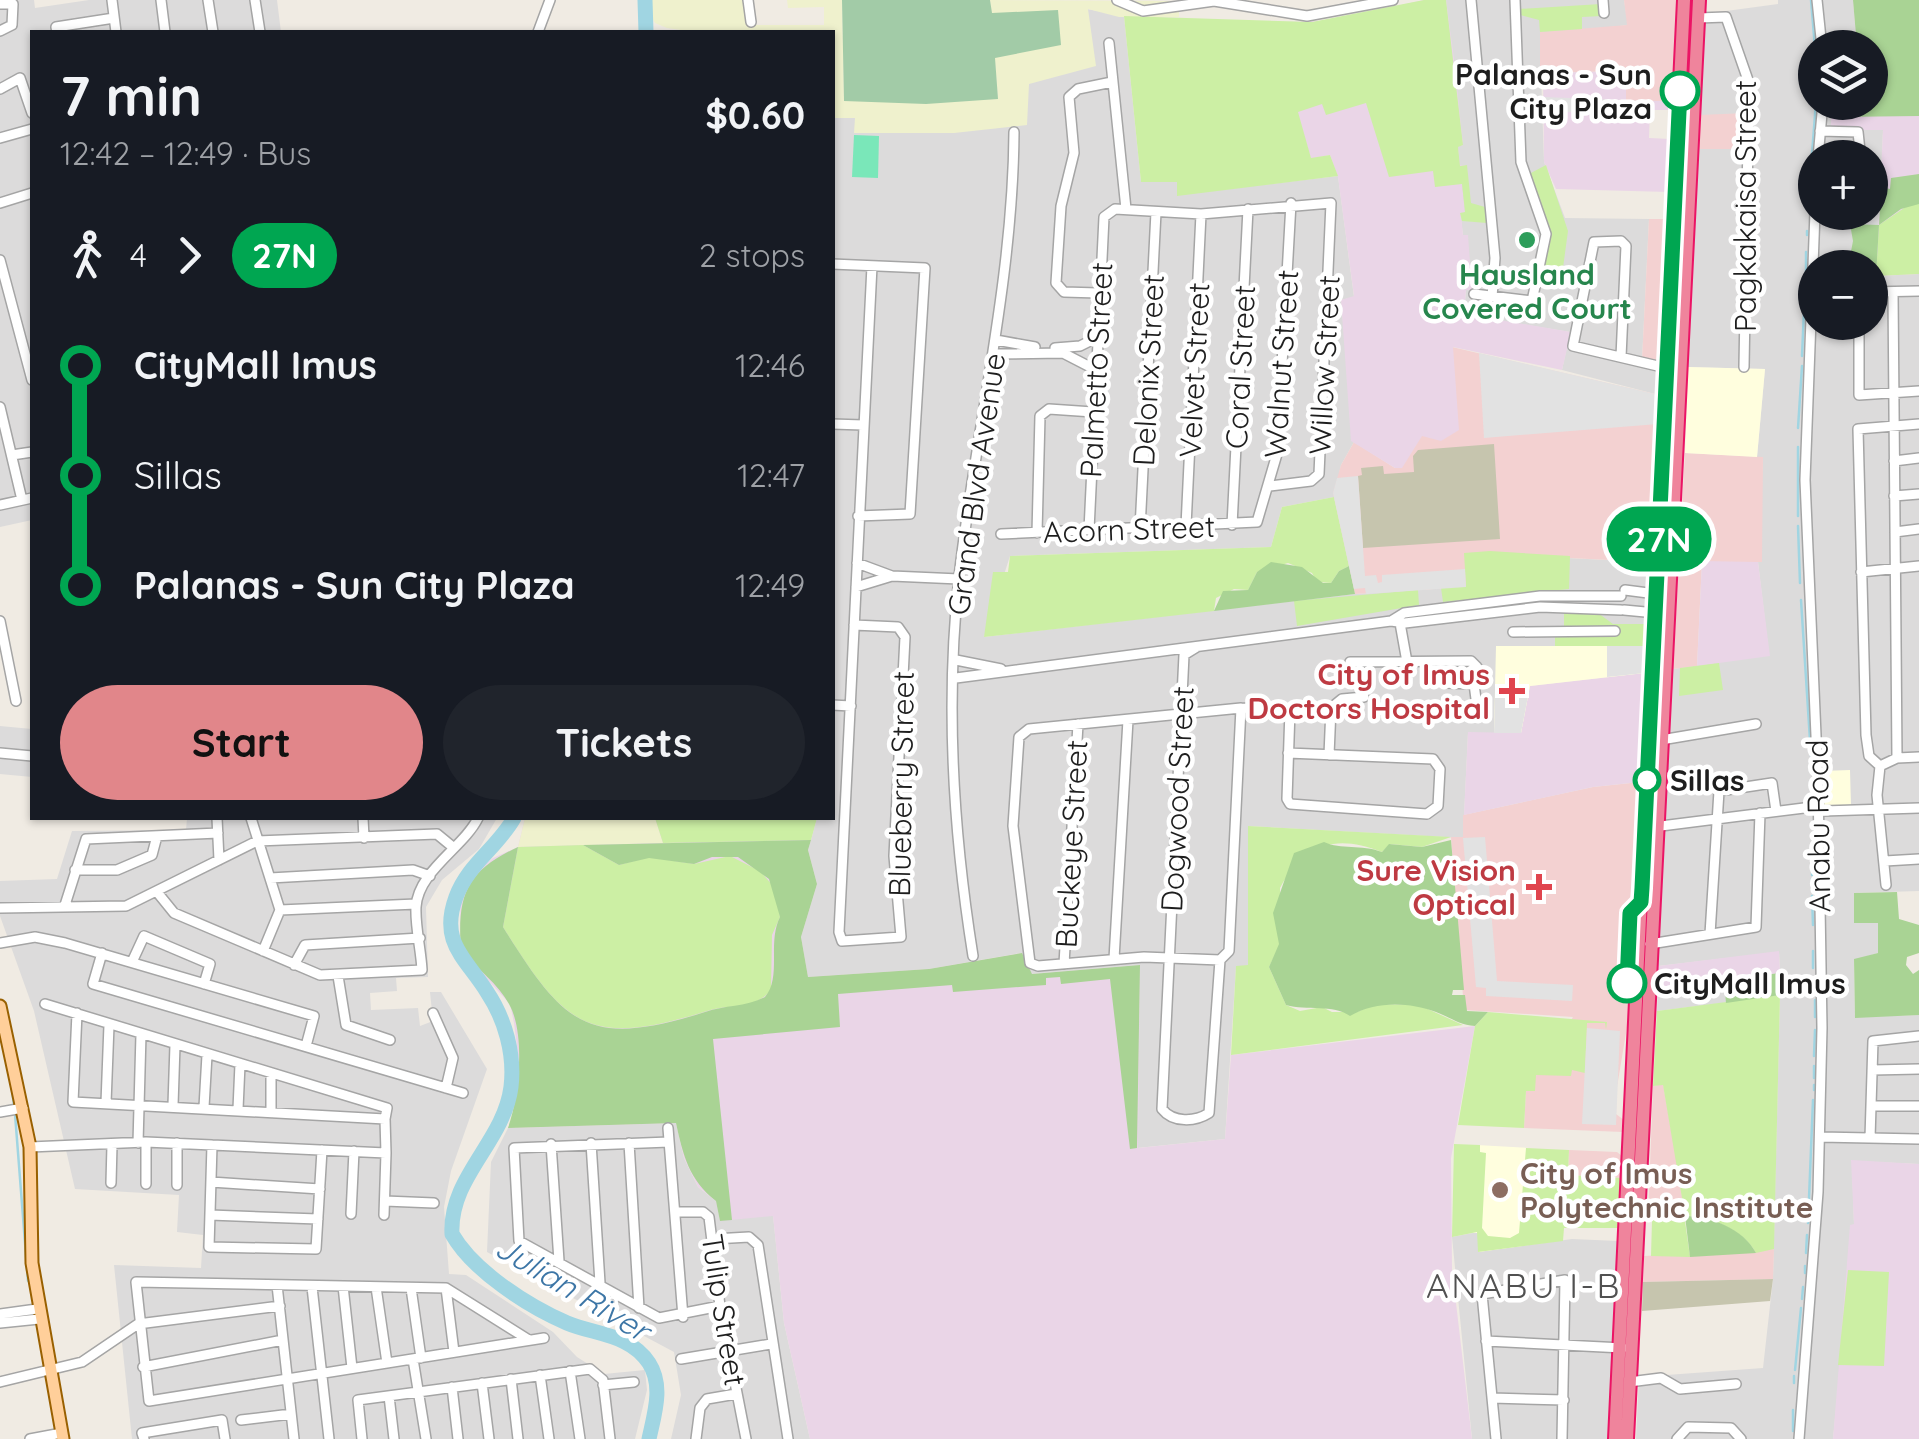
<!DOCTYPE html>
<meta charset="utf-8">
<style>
:root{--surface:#171b24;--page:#20242c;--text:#f1f3f6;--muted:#9ea1a6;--accent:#e1868a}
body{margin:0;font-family:Quicksand,sans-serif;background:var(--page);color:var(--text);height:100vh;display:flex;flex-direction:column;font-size:38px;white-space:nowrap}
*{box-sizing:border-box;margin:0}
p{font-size:32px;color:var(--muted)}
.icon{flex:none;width:55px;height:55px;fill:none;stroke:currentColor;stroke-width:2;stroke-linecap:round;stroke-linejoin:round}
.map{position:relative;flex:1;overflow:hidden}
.side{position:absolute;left:30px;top:30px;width:805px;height:790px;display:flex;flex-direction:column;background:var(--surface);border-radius:0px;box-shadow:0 2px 8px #0004}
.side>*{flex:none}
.badge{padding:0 20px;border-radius:32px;font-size:35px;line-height:65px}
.controls{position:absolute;left:1798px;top:30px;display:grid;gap:20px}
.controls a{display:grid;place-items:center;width:90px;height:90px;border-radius:50%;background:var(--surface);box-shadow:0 2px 8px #0004;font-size:50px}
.map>.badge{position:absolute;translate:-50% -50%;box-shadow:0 0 0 5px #fff}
.legs{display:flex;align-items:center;gap:15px;height:110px;padding:0 30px;font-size:32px}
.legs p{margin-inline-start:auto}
.overview{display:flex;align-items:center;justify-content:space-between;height:170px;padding:0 30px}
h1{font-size:55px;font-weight:700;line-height:75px}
.action{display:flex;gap:20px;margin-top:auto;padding:20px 30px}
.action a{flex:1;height:115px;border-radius:60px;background:var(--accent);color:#111;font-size:40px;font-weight:700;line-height:115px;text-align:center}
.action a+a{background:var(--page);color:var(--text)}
ul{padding:0 30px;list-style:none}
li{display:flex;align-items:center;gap:35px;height:110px;font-size:38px}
li i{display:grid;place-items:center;width:15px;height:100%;margin:0 12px;background:currentColor}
li i::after{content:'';width:25px;height:25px;margin:-12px;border:8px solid;border-radius:50%;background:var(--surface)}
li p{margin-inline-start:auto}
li:first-child i{background:linear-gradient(#0000 50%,currentColor 0)}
li:last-child i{background:linear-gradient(currentColor 50%,#0000 0)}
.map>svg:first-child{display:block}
</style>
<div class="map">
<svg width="1919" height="1439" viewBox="0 0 1919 1439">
<rect width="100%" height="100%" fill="#f0ebe3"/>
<path fill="#dcdbdb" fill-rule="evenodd" d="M0,0H34L35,8L89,0H277L281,32H32V520L0,527Z
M1446,0H1624L1628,25L1603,28L1541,73L1544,162L1565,218L1649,219L1642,360L1661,365L1659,395L1562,370L1570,332L1464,315L1466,289L1472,290L1467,235H1463L1460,213L1458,146L1463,145Z
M1778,0H1853L1857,47L1815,48V102L1857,103V111L1837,117L1831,130H1883L1877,276L1919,274V891L1854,893L1878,923V953L1854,960L1855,1017L1919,1015V1164L1852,1161L1854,1225L1833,1439H1636L1639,1377L1763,1368L1773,1279L1780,996L1657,1011L1658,989L1780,973L1779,952L1658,966L1673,669L1769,655L1758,562L1763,458L1757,457L1765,369L1688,367L1704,14L1778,4ZM1815,158H1870V212H1815ZM1815,268H1870V322H1815Z
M1087,9L1124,16L1141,182H1178V195L1338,176L1354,297L1341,300L1354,442L1341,465L1334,497L1282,507L1271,547L1010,556L984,637L1355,594L1465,587L1464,553L1650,562L1646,646H1497L1494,733H1468L1463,838L1248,826V966L1236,967L1225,1139L1137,1148L1140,965L1032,974L1021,953L929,969L808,977L801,937L817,884L808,850L811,840L817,818H832L833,118H855V133H954L1029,84Z
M0,726L32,729V777L0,774Z
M187,818H497L479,849L442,880L426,907L428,977L396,978L397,991L370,993L371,1010L418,1008L420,1026L433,1021L430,992H441L487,1069L451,1171L444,1207L449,1274L466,1275L553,1332L577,1357L604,1374L645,1370L647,1390L635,1439H132L114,1265L201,1268L203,1235L177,1232L179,1195L75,1189L34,1011L0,916V881L57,879L72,831L186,830Z
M676,1123L684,1158L698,1187L716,1201L773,1215L784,1323L810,1439H671L681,1395L674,1352L487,1252L491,1162L508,1128Z
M1478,1232L1479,1252L1572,1239L1618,1241L1608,1439H1472L1452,1237Z"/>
<path fill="#f3d1d1" d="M1624,0H1678L1673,101H1625L1626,71L1540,73V32L1627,25Z
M1747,113L1746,149H1697L1699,115Z
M1649,219H1667L1661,365L1642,360Z
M1452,347L1659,395L1652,535L1648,537L1650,562L1465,553L1466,587L1355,594L1333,493L1341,465L1354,442L1395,468Z
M1685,453L1763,457L1762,562H1702L1697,666L1673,669Z
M1640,782L1628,1021L1617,1087L1616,1114L1624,1120L1623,1132L1524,1128L1526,1090L1573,1017L1464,1010L1451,837H1463V815L1593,787Z
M1663,1084L1680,1180L1685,1221L1648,1220L1653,1086Z
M1569,1150L1617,1152L1622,1156V1178L1568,1175Z
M1774,1249L1773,1279L1643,1282L1644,1256Z"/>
<path fill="#ead5e7" d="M1424,0H1446L1454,59L1463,145L1458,147L1460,165H1467L1468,183L1462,184L1465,213L1461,214L1463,235H1468L1472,290H1466L1464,314L1571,332L1562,370L1453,347L1459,430L1441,441L1422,436L1402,468H1395L1351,441L1341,300L1354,296L1338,177L1330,155L1311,159L1281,56L1283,22L1329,21Z
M1853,0H1919V274L1876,276L1883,130H1831V117H1837V111H1856L1857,103L1870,102V48L1857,47Z
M1626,71V101H1673L1672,110H1650L1649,138L1671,139L1669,192L1556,189L1544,162L1543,73Z
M1702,561L1758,562L1770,656L1697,666Z
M1644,673L1640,782L1593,787L1464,815L1468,732L1521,733L1530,686Z
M525,818H817L808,850L817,884L801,937L808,977L929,969L1022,953L1032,974L1140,965L1138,1148L1225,1139L1231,1055L1475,1026L1451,1158L1452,1269L1472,1439H810L784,1323L773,1216L720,1221L716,1201L698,1187L684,1158L676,1123L508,1128L516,1106L519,1063L514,1023L510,1004L461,951L460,905L470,879L493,858L518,847Z
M1779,951L1780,973L1658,989V966Z
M1851,1160L1919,1164V1439H1833L1850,1225L1854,1224Z"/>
<path fill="#fffede" d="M1688,367L1765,369L1757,457L1685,453Z
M1496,646H1646L1645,673L1530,686L1521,733H1494Z
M1850,770L1851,806L1823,807L1822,771Z
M1477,1145L1529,1148L1522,1246L1478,1252V1233H1471Z"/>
<path fill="#c6c5ae" d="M1494,444L1500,539L1363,548L1358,476L1362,475L1361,468L1383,466L1384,474L1414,472L1413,456L1418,450Z
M1773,1279L1770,1301L1642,1311L1643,1282Z"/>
<path fill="#eff1cd" d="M652,0H743L747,25H824V7L788,8L787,0H842L844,101L998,99L990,0L1179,1V17H1119L1088,9L1096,66L1029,84L1027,125L954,133H854L855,118H833L832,32H695L667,28L655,23L650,14Z
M525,818H655L663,843L518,847Z"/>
<path fill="#ccefa4" d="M1424,0H1446L1463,145L1458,147L1460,166L1467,165L1471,203L1485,207L1487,223L1462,221L1460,213L1465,212L1462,184L1435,187L1433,171L1389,177L1366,103L1326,115L1322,104L1298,112L1311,158L1330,155L1338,176L1177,196V182H1141L1124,16L1312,22Z
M1601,4L1602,16L1582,17V29L1540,32L1539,20L1520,15L1519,9Z
M1546,165L1568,231L1563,268L1544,267L1550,228L1529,174Z
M1910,204H1919V274L1876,276L1879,225Z
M1334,497L1349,566L1339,571L1331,583L1317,582L1312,573L1288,563L1257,572L1248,590L1234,589L1216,598L1214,611L984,637L993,572H1008L1010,556L1271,547L1282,507Z
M1490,551L1570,556L1569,589L1443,602L1441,588L1466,586L1464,553Z
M1418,590L1419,605L1297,626L1294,601Z
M1564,613H1598L1613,624H1647L1646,646H1555V635H1618V627L1564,626Z
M1719,663L1723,690L1679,696L1680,668Z
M655,818H817L811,840L663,843Z
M1248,826L1451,837L1422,847L1390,844L1382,852C1336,834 1305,843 1280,888V944L1269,967L1286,1005L1300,1011L1322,1007L1332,1012H1357L1376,1004L1419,1005L1463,1025L1231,1055L1236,966L1248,965Z
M583,845L619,865L649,857L694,864L730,856L760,871L775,888L780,917L772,935L771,990C755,1010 729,1004 707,1011C589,1048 566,1028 503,927L518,847Z
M1780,995L1774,1249L1756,1253C1744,1230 1710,1216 1685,1216L1663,1085L1653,1086L1657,1011Z
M1488,1012L1607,1022L1606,1029L1605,1023H1587L1585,1073L1572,1070L1571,1076L1536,1075L1535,1091H1526L1524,1128L1458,1125L1475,1026Z
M1454,1144L1480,1145V1152L1486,1153L1482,1228L1488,1236L1510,1238L1519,1233L1526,1148L1569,1150L1568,1175L1622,1178L1619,1228H1564L1563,1241L1478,1252L1477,1232L1452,1237Z
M1652,1220L1685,1221L1690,1257L1651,1256Z
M1848,1270L1889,1272L1884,1366L1838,1365Z"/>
<path fill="#a9d394" d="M1853,0H1919V116L1837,117V111H1856L1857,103L1870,102V48L1857,47Z
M1919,174V204L1901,209L1879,225L1876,276H1870V268L1848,267L1853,241L1850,224L1879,225L1881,187L1890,189L1891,178Z
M1271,562L1302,567L1323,583H1331L1339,571L1349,566L1355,594L1214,611L1223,591L1248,590L1257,572Z
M811,840L808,850L817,884L801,937L808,977L929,969L1022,953L1032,974L1140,965L1137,1148L1130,1149L1110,979L1061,984L1060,977L1046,978V985L953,992L952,985L838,994L840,1027L713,1039L732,1220L720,1221L716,1201C689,1180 683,1155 676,1123L508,1128C519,1097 526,1034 509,1004C499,985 476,967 461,951C457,895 466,871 518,847L503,927C565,1026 588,1049 705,1012C725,1005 746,1007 765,997C782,977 767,943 780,917L769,879L738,857H712L694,864L649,858L619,865L583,845Z
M1451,840L1464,990H1453L1452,995H1465L1467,1011L1488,1012L1475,1026C1459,1025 1450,1017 1436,1012C1408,1002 1376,1001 1350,1016C1333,1004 1307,1011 1286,1005L1269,967L1279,944L1273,913L1294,853L1324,842C1341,850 1361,844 1382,852L1389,844L1422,847Z
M1897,892L1899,919L1919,925V953L1907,957L1906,965L1913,974L1919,970V1015L1855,1018L1854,959L1878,953V923H1854V893Z
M1780,973V995L1726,1003L1724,980Z
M1685,1216C1710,1216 1744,1229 1756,1253L1690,1257Z"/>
<path fill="#a2cba7" d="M842,0H990L992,13L1058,10L1061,45L995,58L998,99L926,104L844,101Z"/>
<path fill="#7ae7b9" d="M854,135L879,136L878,178L852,177Z"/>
<path fill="#e2e2e2" d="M1543,97L1650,101V112H1543Z
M1479,353L1659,395L1658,424L1484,438Z
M1358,476L1365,576L1376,575L1378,583L1382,582V575L1465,569L1466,587L1366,594L1365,588L1354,589L1333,493L1337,478Z
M1607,646H1646L1645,673L1607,677Z
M1528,696L1521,733H1494L1495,698Z
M1485,837L1497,981L1573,985L1572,1001L1486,996V988L1476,987L1463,838Z
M1587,1028L1620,1031L1616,1125L1582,1124Z"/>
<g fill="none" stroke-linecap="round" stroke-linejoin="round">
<path stroke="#a0d5e2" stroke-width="2.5" d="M1811,0L1815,48
M1809,193L1816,102
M1807,235V231
M1806,274V252
M1802,356L1805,287
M1798,428L1802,366
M1798,447V516
M1798,526L1800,583
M1801,600L1811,756
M1812,875L1813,855
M1812,879V882
M1812,896L1813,925
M1813,951V968
M1814,983V990
M1815,1000V1017
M1814,1056L1815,1030
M1814,1066V1078
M12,1090L14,1105
M1814,1090V1085
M15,1114L28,1281
M1808,1223L1813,1100
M1806,1253L1807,1235
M1805,1273V1266
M1802,1299L1803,1287
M1795,1370L1801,1308
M1794,1383V1376
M1793,1410V1431"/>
<path stroke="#a0d5e2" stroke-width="15" d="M645,0L646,32
M514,818C498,847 468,864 456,897C439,943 466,958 487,992C505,1019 515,1054 511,1087C504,1142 449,1177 452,1234C473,1271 528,1306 567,1323C596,1335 630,1334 649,1363C664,1386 654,1415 649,1439"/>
<g stroke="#a5a5a5" stroke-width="12">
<path id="minor" d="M112,0L116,32
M161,0L165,32
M208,0L213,32
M255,0L260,32
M748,0L751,22
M1117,0L1143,11L1214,1L1307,16L1393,0
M1471,0L1495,258L1492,297
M1603,0L1604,13
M1817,0L1822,48
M0,4H13L12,25L0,31
M1698,18L1726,17L1749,83L1744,367
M57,32L56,27L114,18
M538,32L550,0
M1109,43L1126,209
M0,89L20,78L32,113
M1820,131L1858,132L1860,151
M0,138L32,129
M1818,158L1823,102
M0,203L32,193
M0,260L32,380
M832,264L925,268L910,514L858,516
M1870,292L1919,291
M1893,292L1897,758
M1098,293L1064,292L1056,283L1061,206L1074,153L1069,97L1078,89L1112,82
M1474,294L1532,301L1546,234L1521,162L1515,0
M1859,322V395L1919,391
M996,340L1035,347
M1055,348L1080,346L1096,338
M993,354L1063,353L1094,369
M1621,357L1626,246L1621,241L1594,242L1573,346L1662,367L1667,368
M0,407L22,500
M832,424L863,425
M12,455L32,452
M1894,461L1919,458
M1894,496L1919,494
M0,505L32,498
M1232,525L1248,209
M1186,526L1201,214
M1140,529L1156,212
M1089,530L1104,217L1115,209L1201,214L1331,203L1319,474L1311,481L1270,486
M1895,532L1919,529
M1037,533L1040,416L1049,409L1093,412
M1001,534L1257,522L1277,454L1291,203
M857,563L892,576L959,579
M1861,572L1919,566
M856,587L892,576
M1625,590L1656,594
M1624,610L1656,613
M0,621L16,701
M1391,621L1404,613L1540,596H1621
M1400,623L1407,662
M854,625L898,627L905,637L894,856L901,937L842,941L839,932L872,266
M1513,632L1615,631
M1197,647L1184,655L1162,1109C1173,1123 1195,1122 1209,1113L1220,960
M956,660L1001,669
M1350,662L1471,661L1477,667L1474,684L1478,714
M956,678L1391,621L1405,623L1540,607L1621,610
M1445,683L1474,684
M832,705L851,706
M1661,740L1756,724
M0,753L32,756
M1329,755L1331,708L1342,699L1364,697
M1880,766L1869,756L1866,735L1858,429L1919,424
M1880,766L1877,795L1886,885
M1880,766L1897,758L1919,757
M217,818L219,860
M251,818L280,910L416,904
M363,818L364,838
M1653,827L1812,807L1823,811L1919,808
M1885,861L1919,859
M75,870H117L152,855L157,836
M270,878L413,870L430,876
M157,892L174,913L320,975L422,970C421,950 415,926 416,907C418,871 464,847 478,818
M65,905L86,839L218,833
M0,908L126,906L257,841L437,834L454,848
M1710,934L1719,791L1772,783L1776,811
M0,943L35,937L65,943L314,1016L306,1046
M1650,944L1756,927L1760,813
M263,951L280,910
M102,953L93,984L463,1093
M973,956C953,831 945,704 959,577C976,428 1013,282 1014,132
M1114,959L1128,720
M1220,960L1144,957L1038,966L1030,963L1013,826L1019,737L1029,729L1241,708L1290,710L1287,799L1290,804L1427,814L1438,806L1440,769L1433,759L1288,753
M1220,960L1229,951L1241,708
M132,962L144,936L210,964L204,984
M1064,964L1078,724
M294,965L305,945L420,938
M338,976L346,1025L390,1040
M45,1004L387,1108L385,1119L73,1102L77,1013
M433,1013L453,1058L446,1088
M1872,1070L1919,1069
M271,1073V1110
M106,1103L109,1025
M173,1105L175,1045
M1871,1106H1919
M204,1107L207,1055
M238,1109L240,1064
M0,1112L23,1108
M385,1119L386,1153
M668,1128L683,1317
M1820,1137L1919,1139
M1870,1138L1873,1041L1919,1036
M669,1142L514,1148L519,1241L659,1318L720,1306
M138,1143L141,1034
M591,1143L600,1283
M629,1143L639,1308
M551,1144L559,1261
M212,1145L209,1247L316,1249L322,1150
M30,1147L146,1142L386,1153L384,1215
M211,1182L320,1189
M111,1183L112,1145
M146,1184V1142
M177,1185V1143
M385,1201L434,1203
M675,1212H703L709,1217L720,1306L746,1439
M351,1214L354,1151
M210,1215L318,1219
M714,1239L749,1237L758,1245L788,1439
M277,1285L294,1439
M343,1286L352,1368
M312,1287L329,1439
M376,1287L387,1363
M411,1288L421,1358
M446,1288L454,1352
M0,1314L37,1309
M0,1323L39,1319
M529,1340L446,1288L136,1282L149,1401L544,1338
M1486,1341L1623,1348
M413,1359L426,1439
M681,1359L771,1344
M143,1367L283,1340
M570,1371L580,1439
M540,1375L549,1439
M511,1379L518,1439
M0,1382L82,1362L138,1324L280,1306
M1629,1382L1661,1378L1680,1389L1736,1384
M482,1383L489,1439
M603,1385L634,1382
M452,1387L458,1439
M389,1396L394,1439
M1492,1398L1564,1400
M241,1420L291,1414
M30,1439L62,1433
M144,1439L142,1433L222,1420L225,1439
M362,1439L358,1400L590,1369L603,1380L610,1439
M696,1439L700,1408L707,1399L736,1394
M1496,1439L1482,1294L1565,1280L1562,1439
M1677,1439L1688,1427L1731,1428L1741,1439
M1799,1439L1818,1192L1822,1028L1818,782L1805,480L1815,212"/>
</g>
<g stroke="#996000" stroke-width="15">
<path id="major" d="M0,1006L30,1147L32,1263L63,1439"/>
</g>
<g stroke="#eb1465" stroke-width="16">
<path id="highway" d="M1615,1439L1684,0
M1627,1439L1699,0"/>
</g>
<use href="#minor" stroke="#fff" stroke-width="9"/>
<use href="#major" stroke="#ffcf9a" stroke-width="11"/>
<use href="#highway" stroke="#ef849c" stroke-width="12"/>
</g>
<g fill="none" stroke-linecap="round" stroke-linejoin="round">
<g stroke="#fff" stroke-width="22">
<path id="line-1" d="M1627,983L1630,913L1641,902L1642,888L1680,91"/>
</g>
<use href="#line-1" stroke="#00a651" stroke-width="15"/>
</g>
<g fill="#fff" stroke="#00a651" stroke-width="5">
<circle cx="1680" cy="91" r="18"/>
<circle cx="1647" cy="780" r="12"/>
<circle cx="1627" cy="983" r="18"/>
</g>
<circle fill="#2e9e5b" stroke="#fff" stroke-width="4" cx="1527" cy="240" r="10"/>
<g fill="#e0444e" stroke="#fff" stroke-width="4">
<path d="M1507 676h10v10h10v10h-10v10h-10v-10h-10v-10h10z"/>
<path d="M1534 872h10v10h10v10h-10v10h-10v-10h-10v-10h10z"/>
</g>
<circle fill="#8d6e63" stroke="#fff" stroke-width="4" cx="1500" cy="1190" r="10"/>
<g text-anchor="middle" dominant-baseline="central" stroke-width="9" stroke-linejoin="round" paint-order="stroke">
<g font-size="30" font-weight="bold" fill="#1e1e1e" stroke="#fff" text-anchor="start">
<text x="1652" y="74" text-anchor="end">Palanas - Sun<tspan x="1652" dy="34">City Plaza</tspan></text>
<text x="1670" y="780">Sillas</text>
<text x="1654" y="983">CityMall Imus</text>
</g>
<g font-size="30" fill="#1e1e1e" stroke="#fff">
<text transform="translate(1745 206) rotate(-90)">Pagkakaisa Street</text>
<text transform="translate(1281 364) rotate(-86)">Walnut Street</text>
<text transform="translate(1324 365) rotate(-87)">Willow Street</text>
<text transform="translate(1240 367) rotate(-87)">Coral Street</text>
<text transform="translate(1096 370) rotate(-87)">Palmetto Street</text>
<text transform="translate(1148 370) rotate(-87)">Delonix Street</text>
<text transform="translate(1194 370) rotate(-87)">Velvet Street</text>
<text transform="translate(976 484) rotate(-82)">Grand Blvd Avenue</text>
<text transform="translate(1129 529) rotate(-2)">Acorn Street</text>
<text transform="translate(901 784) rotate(-89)">Blueberry Street</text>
<text transform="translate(1177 799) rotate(-87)">Dogwood Street</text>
<text transform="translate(1818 826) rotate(-91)">Anabu Road</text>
<text transform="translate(1071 844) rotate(-87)">Buckeye Street</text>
<text transform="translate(724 1310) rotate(81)">Tulip Street</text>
</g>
<g font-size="30" font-weight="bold" fill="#27864d" stroke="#fff">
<text x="1527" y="274">Hausland<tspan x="1527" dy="34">Covered Court</tspan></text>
</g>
<g font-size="30" font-weight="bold" fill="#be3a42" stroke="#fff" text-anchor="end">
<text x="1490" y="674">City of Imus<tspan x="1490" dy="34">Doctors Hospital</tspan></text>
<text x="1516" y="870">Sure Vision<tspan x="1516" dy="34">Optical</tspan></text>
</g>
<g font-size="30" font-weight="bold" fill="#785e54" stroke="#fff" text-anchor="start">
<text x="1520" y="1173">City of Imus<tspan x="1520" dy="34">Polytechnic Institute</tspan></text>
</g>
<g font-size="32" font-style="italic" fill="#3d76a6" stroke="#fff">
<text transform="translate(573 1288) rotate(31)">Julian River</text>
</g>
<g font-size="35" letter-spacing="2.5" fill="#515151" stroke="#fff">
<text x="1524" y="1285">ANABU I-B</text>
</g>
</g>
</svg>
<div class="controls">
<a><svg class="icon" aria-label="layers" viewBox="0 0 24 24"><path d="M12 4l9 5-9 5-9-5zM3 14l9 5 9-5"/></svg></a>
<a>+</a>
<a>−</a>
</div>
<b class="badge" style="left:1659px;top:539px;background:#00a651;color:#fff">27N</b>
<section class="side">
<div class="overview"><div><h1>7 min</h1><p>12:42 – 12:49 · Bus</p></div><b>$0.60</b></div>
<div class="legs"><svg class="icon" aria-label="walk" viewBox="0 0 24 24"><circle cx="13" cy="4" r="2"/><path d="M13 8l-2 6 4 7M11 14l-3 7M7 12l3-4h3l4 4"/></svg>4<svg class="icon" aria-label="forward" viewBox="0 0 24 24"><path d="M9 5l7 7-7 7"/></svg><b class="badge" style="background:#00a651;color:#fff">27N</b><p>2 stops</p></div>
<ul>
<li><i style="color:#00a651"></i><b>CityMall Imus</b><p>12:46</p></li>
<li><i style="color:#00a651"></i><span>Sillas</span><p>12:47</p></li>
<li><i style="color:#00a651"></i><b>Palanas - Sun City Plaza</b><p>12:49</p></li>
</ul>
<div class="action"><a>Start</a><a>Tickets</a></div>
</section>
</div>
